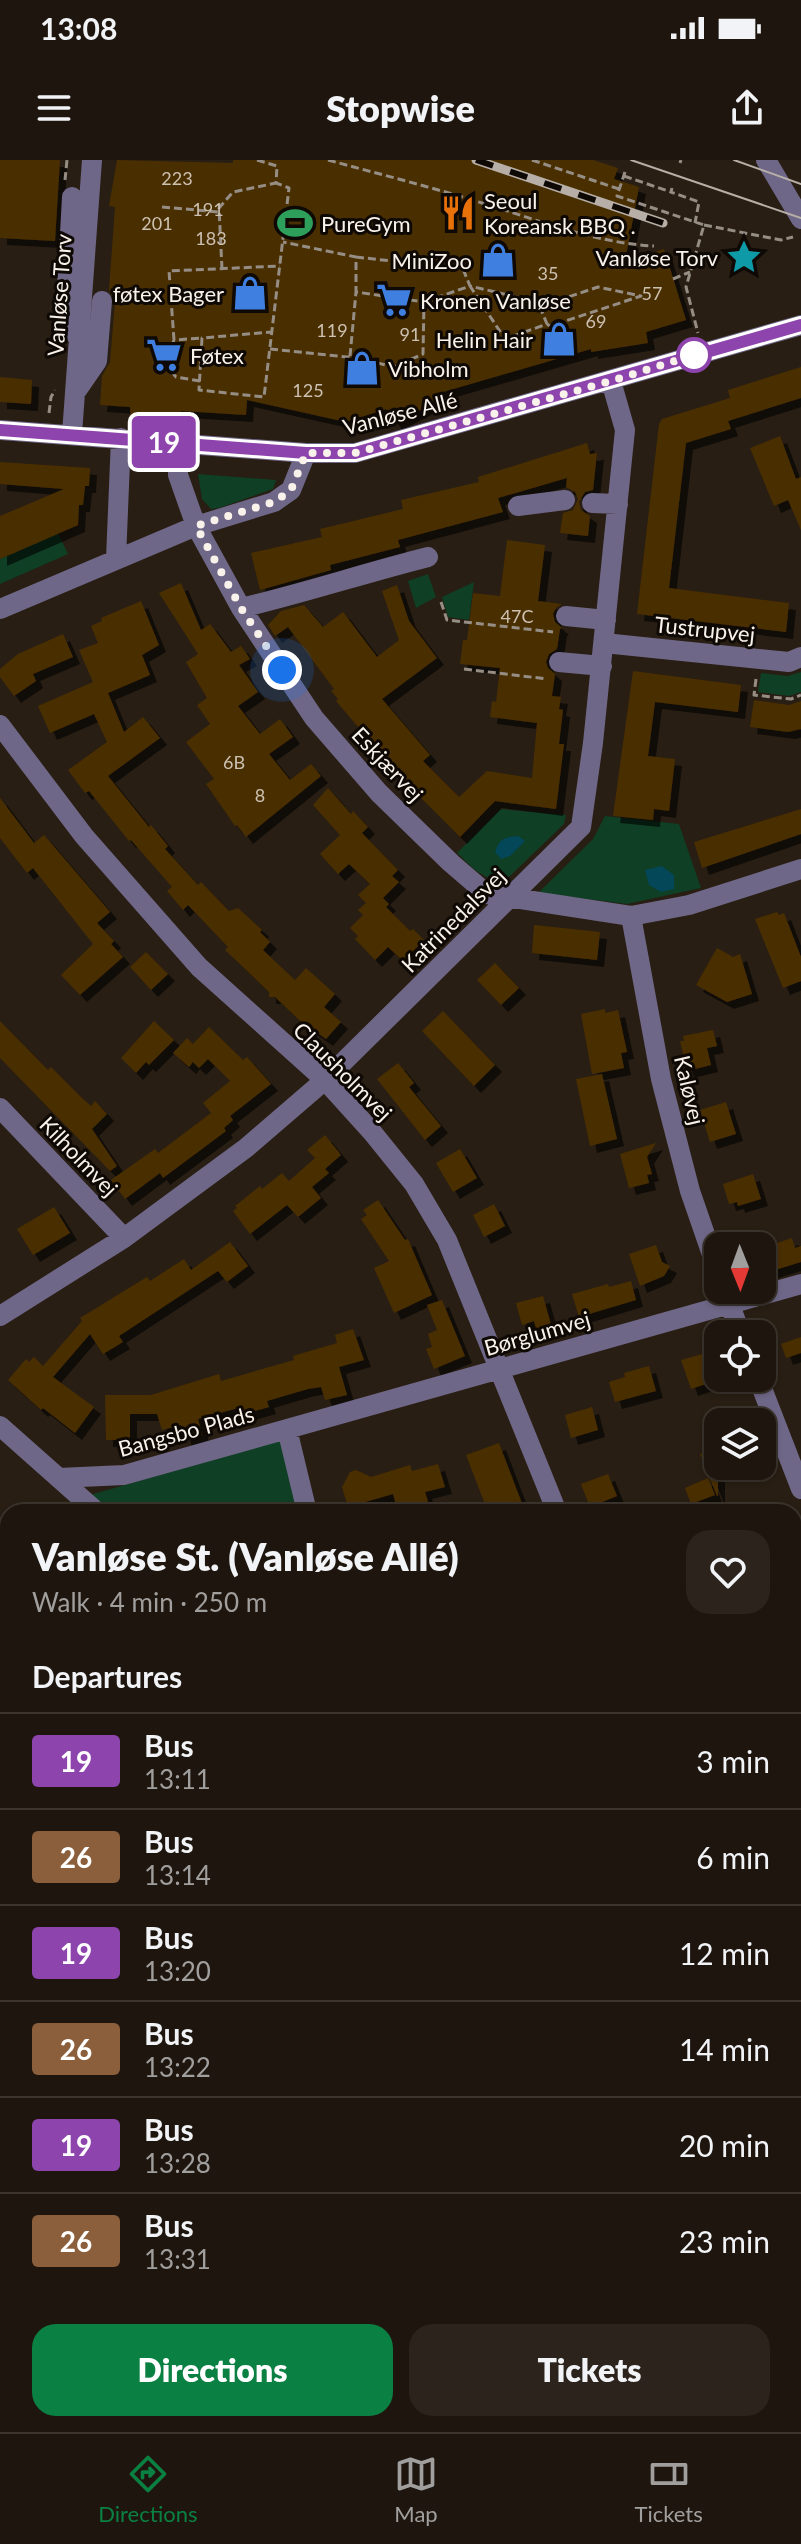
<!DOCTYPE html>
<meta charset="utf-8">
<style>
:root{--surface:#1e160e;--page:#2b231c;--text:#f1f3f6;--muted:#a19f9e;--line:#3c352e;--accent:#0b8043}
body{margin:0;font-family:Lato,sans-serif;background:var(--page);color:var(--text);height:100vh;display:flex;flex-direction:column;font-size:30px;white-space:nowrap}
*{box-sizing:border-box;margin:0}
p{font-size:26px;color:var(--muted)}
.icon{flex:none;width:44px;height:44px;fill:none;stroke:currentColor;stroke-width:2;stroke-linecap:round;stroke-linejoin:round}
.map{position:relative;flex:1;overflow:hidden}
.drawer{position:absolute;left:0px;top:1344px;width:802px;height:928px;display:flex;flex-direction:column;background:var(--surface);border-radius:24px 24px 0 0;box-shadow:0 2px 6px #0004,0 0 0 2px var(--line)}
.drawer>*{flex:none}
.badge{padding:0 16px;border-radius:6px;font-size:28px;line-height:52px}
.needle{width:52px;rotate:179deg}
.controls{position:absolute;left:704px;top:1072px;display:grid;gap:16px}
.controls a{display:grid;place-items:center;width:72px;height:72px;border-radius:16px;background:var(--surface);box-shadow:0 2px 6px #0004,0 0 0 2px var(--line);font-size:40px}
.you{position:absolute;width:40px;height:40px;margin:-20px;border:6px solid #fff;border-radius:50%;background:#1a73e8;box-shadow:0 0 0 12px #1a73e833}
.map>.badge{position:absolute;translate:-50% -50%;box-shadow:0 0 0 4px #fff}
h2{padding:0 32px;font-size:30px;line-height:72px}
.round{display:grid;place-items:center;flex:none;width:84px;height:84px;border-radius:24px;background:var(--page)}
.headline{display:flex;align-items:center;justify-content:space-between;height:136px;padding:0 32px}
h1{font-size:38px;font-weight:800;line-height:60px}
.cta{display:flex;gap:16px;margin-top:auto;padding:16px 32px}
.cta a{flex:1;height:92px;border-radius:24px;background:var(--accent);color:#fff;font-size:32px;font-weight:800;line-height:92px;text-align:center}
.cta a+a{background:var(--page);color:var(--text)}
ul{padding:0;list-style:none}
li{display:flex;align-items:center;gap:24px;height:96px;padding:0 32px;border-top:2px solid var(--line)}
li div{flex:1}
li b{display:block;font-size:30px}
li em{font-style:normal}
li .badge{min-width:88px;font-weight:700;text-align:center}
.status{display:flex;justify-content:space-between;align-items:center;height:56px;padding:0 40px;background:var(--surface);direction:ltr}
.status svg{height:22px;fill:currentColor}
header{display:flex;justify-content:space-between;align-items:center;height:104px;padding:0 32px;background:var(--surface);font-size:36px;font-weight:800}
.tab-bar{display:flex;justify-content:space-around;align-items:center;height:112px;border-top:2px solid var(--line);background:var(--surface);font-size:22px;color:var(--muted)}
.tab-bar a{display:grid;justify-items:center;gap:4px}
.tab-bar .on{color:var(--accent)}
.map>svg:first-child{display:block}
</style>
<div class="status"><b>13:08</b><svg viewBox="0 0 49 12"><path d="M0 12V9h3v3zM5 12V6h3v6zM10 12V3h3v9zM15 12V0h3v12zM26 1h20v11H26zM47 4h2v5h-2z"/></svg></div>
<header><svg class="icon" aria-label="menu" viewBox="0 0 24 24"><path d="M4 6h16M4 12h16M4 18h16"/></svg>Stopwise<svg class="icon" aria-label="share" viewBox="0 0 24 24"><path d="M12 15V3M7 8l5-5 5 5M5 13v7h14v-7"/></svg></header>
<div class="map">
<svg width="801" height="2272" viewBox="0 0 801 2272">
<defs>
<filter id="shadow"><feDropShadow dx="7" dy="7" stdDeviation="0" flood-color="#0009"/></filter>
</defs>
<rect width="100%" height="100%" fill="#281e13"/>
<path fill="#0f3f24" d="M198,314L276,320L273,329L219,348L211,349L202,339Z
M58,373L68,394L0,424V399Z
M428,414L436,437L416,448L408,421Z
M474,422L469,460L448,457L442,437Z
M801,512V532L789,536L758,532L761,513L787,516Z
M501,649L566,655L564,664L510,716C488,727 472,707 457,693Z
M605,656L679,664L701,728L627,744L538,733L593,679Z
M280,1280L300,1352H109L90,1335Z
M0,1620L8,1632V1683L0,1670Z
M8,1916V2030L0,2027V1920Z
M8,2207V2264H55L37,2272H0V2211Z"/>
<path fill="#034758" d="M518,676L525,681L510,696L501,699L495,692C499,679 505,677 518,676Z
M662,706L674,715V729L661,732L649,725L645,710Z"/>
<path fill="#4a2e05" filter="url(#shadow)" d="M0,0H60L55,81L0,78Z
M117,0L233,3V0H593L618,8L614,19L639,27L625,101L664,89L686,160L646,172L648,183L591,192V189L436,234L440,240L395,263L386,249L346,262L247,240L246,255L181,251L182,258L131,260L130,247L100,245L102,216L110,202L115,142L109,130L115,47L109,46Z
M801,207V238L728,261L731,269L686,283L669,428L789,443L786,472L637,454L659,264L662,259L730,238L728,230Z
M0,217L32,220L31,244L0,242Z
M780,276L796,319L801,317V370L788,340L774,346L750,288Z
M587,283L590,294L597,293L593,330L585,332L579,342L581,350L590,356L588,376L560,373L563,353L573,350L578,339L575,332L566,327L567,318L498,338L503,352L398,380L400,387L330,405L331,410L260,430L251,393L322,377L320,369L403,349L401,340L479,322L478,317Z
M0,302L90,308L89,326H85L83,345H79L78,365L0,399V356L64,329L0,324Z
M507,380L545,385L538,441L562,444L556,448L553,454L555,462L562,468L560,469L557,489L549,494L546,502L548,508L555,514L552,536L561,537L559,549L563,550L559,584H564L556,649L495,641L460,677L403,620L336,541L338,539L331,531L334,529L288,467L275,476L268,465L281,451L304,445L323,467L343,452L377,497L399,480L382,431L397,425L409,461L437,498L382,539L430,595L423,601L459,637L487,611L532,618L537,563L490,557L492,541L496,542L500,508L460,504L463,480H467L473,433L500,436Z
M181,423L201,470L210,464L231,492L241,486L250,499L239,505L258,532L238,546L260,574L280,559L293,577L269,594L290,620L311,604L321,616L246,677L237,665L235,666L206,624L214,619L186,582L210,564L197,545L207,538L186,502L198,494L159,433Z
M141,441L159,485L142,495L150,515L108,533L124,572L143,557L160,578L108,616L149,667L151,665L168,686L165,689L198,725L201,722L229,751L238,748L262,770L260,772L270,782L263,790L295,820L306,808L335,834L324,847L341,862L326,879L299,860L275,837H269V832L225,790L228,787L188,745L183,750L167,731L172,727L131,680L129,681L89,631L85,633L68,610L107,582L94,554L50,573L38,546L93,522L79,490L98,483L91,466L102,461L101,458Z
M63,474L73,497L33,514L36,521L14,536L0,517V509L18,494Z
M633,511L741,525L738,552L655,542L648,596L675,599L669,651L654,649L653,660L613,656Z
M754,540L789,545L801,541V569L788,572L750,567Z
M328,628L351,654L353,651L368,667L362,673L398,710L392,716L399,722L383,738L389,744L386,747L410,771L413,769L424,780L403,801L388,787L375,800L355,779L358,776L350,768L363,755L358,750L366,743L358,735L370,724L349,704L338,714L320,694L340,675L313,645Z
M0,638L34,683L44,675L110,752L97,763L114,781L111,784L123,797L80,835L61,815L93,784L33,708L27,713L0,678Z
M801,649V674L702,708L694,682Z
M777,752L779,755L784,753L801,797V821L783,828L755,759Z
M534,765L600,772L597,800L532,793Z
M717,788L733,797L740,794L752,834L727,842L696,825Z
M146,792L168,814L151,830L130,807Z
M495,803L519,828L501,845L477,820Z
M605,849V853L618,850L627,892L621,893L624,908L592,914L581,854Z
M443,851L495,905L474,926L422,871Z
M0,861L48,910L51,907L82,938L91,946L95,941L107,954L92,969L117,1006L110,1011L0,898Z
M154,861L174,880L149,905L146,902L136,913L121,898Z
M209,867L243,900L247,897L271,924L230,956L233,960L224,968L226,971L163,1018L160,1013L125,1039L111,1020L155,989L158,993L211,953L203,943L230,921L208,899L199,908L193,902L189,907L173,893L187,878L193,884Z
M713,870L717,886L707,888L711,905L687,911L680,881H684L683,876Z
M398,903L414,923L409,927L441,966L425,980L377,919Z
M602,914L617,979L590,986L576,919Z
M726,942L736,974L710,982L700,950Z
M325,975L341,995L325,1009L329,1013L312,1027L321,1038L298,1057L287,1045L250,1074L233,1051L237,1048L235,1046L260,1026L262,1029L282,1013L289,1021L315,998L307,990Z
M656,983L647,997L652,1014L647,1015L649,1023L629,1028L620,994Z
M460,989L477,1018L453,1032L436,1003Z
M753,1014L761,1039L738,1046L737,1042L729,1044L723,1024Z
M378,1040L405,1080L408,1079L432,1135L394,1153L374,1108L389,1101L361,1059L367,1055L363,1050Z
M494,1044L505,1066L484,1077L473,1055Z
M54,1047L70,1073L33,1095L17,1069Z
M792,1078L795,1088L801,1086V1102L762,1114V1088Z
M230,1082L248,1106L227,1122L218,1111L119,1176L123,1182L103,1194L90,1174L53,1217L94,1247L75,1273L43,1248L41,1250L8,1220L26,1199L29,1202L34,1197L43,1206L82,1161L80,1158L147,1117L150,1121L184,1099L191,1110Z
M656,1085L662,1102L670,1106L664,1116L640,1126L629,1094Z
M631,1121L636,1140L579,1157L572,1134L608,1124L609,1127Z
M543,1136L552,1168L537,1172L534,1161L522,1165L516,1143Z
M442,1140L465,1196L434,1209L426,1189L432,1187L428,1174L437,1170L427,1145Z
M353,1169L364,1200L339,1207L347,1235L325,1240L321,1227L308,1229L267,1241L269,1247L244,1254L242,1247L198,1259L202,1275L185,1280L181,1265L162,1270L157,1254H130V1280H106L105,1235H151L219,1214L221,1221L294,1200L293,1196L337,1183L335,1175Z
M801,1177V1193L786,1198L781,1184Z
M706,1193L715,1221L691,1229L681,1200Z
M649,1206L656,1231L615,1242L609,1222L625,1217L624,1213Z
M592,1247L598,1270L571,1278L565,1255Z
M499,1283L523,1346L509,1352H488L466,1295Z
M718,1287V1336H717L700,1294Z
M438,1304L445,1327L425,1332L429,1345L398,1352L393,1334L348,1347L342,1327L350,1312L356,1310L371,1317L410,1305L412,1311Z
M608,1314L617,1336L590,1347L581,1324Z
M708,1318L715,1335L691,1344L685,1328Z"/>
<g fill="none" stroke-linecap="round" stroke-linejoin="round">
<path stroke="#968e85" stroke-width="3" stroke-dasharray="8 4" stroke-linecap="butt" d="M257,0L277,6L276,23L289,28L264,237L199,230L202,178L271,172
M328,0C379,14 431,27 482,43C538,60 595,83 654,86
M532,0L619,29
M680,3L681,0
M625,12L617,36L704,65L686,127L698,173
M624,16L671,32
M65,20L67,0
M672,28L671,32L699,42L695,63
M162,47L219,52
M704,65L781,80L793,77
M356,97L463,109L470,126L538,142H553L598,127L641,136L550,166L547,164
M222,109L219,48L233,32L276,23
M673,119L690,112
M424,142L470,126L505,179L547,164L538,142
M174,180L169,111L280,106
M270,189L357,198L394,207L423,194L424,142L356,132V97L283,82
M350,196L356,132
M200,221L176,217L165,204L174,180L202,178
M49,253L51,237L55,230
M441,442L447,460L553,472
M464,509L547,519
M756,519L754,535L791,539L801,535
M0,1676L8,1689
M0,1739L8,1752
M0,1779L8,1775
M0,1932L8,1929
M0,2042L8,2045
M267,2264L280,2272
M361,2264L374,2272
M565,2272L570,2264"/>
<path stroke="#6f6787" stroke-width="20" d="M766,0L801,59
M72,37L66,147L69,163L78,178
M77,230L97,201L102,141
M0,270L306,293H355L801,165
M72,274L92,0
M178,283V315L196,366L241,448L314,558L379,633L451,703L487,734L631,756L689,745L801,709
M592,343L618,344
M518,346L565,340
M116,399L121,278
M241,448C304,433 365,413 428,397
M0,449L196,366L274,342L291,330L306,293
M566,456L606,460
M604,483L789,502L801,497
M559,502L602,506
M0,565L84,676L199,807L325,920L372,972L414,1024L447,1080L557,1352
M631,756L661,919L690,1031L718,1112
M0,948L124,1078
M724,1130L741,1174
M0,1156L124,1078L246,988L325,920L581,667L593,583L625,270L611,221
M758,1218L801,1329
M0,1266L97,1352
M287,1269L307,1352
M59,1318L124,1315L801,1124
M0,1478L8,1485
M0,1563L8,1572
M794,1602L801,1600
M0,1856L8,1868
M794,1866L801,1864
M0,1909L8,1904
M0,2069L8,2072
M0,2092L8,2095
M0,2115L8,2119
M0,2158L8,2154
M0,2182L8,2179
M314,2264L327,2272
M716,2264L717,2272
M194,2272L195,2264
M463,2272L468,2264"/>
<path stroke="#b7afa7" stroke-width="2" d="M631,0L801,58
M734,0L801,24"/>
<g stroke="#b7afa7" stroke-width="9">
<path id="rail" d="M476,0L663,63"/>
</g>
<use href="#rail" stroke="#0e0905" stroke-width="6" stroke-dasharray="18" stroke-linecap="butt"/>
</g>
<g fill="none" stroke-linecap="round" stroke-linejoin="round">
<g stroke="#fff" stroke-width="18">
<path id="line" d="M0,270L306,293H355L801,165"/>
</g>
<use href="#line" stroke="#8e44ad" stroke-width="12"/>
<path stroke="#f9f2eb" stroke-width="8" stroke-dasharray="0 14.4" d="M282,510L241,448L196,366L274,342L291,330L306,293H355L611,221L694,195"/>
</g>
<defs>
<g id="restaurant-bare" transform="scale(2.76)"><path d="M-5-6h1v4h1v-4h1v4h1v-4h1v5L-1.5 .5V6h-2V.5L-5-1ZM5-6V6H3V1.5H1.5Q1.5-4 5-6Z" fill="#e8710a" stroke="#0e0905" stroke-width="2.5" paint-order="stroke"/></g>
<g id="stadium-bare" transform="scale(2.76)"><path d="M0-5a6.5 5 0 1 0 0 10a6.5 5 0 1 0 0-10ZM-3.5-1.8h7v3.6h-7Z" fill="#2e9e5b" stroke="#0e0905" stroke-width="2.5" paint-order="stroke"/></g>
<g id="sight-bare" transform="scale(2.76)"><path d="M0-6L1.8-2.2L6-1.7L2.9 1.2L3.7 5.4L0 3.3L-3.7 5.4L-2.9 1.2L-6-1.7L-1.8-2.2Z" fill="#0f9aa8" stroke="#0e0905" stroke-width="2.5" paint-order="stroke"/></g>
<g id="shop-bare" transform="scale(2.76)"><path d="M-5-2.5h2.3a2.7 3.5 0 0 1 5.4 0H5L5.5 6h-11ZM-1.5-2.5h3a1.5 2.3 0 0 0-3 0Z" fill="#3f7fe0" stroke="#0e0905" stroke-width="2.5" paint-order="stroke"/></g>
<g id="supermarket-bare" transform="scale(2.76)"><path d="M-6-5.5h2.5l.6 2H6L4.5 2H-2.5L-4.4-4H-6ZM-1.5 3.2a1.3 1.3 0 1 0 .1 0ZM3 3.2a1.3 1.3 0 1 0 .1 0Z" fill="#3f7fe0" stroke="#0e0905" stroke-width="2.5" paint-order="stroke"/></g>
</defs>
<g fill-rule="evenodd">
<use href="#restaurant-bare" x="458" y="53"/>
<use href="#stadium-bare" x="295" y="63"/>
<use href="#sight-bare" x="744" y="97"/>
<use href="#shop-bare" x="498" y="100"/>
<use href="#shop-bare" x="250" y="133"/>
<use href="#supermarket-bare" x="394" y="140"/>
<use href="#shop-bare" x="559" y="179"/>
<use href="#supermarket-bare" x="164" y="195"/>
<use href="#shop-bare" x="362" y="208"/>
</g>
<circle fill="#fff" stroke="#8e44ad" stroke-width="4" cx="694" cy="195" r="16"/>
<g text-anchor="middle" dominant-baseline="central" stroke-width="6" stroke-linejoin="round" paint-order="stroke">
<g font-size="18" fill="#cdc1b2">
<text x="177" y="18">223</text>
<text x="208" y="49">191</text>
<text x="157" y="63">201</text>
<text x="211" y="78">183</text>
<text x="548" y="113">35</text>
<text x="652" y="133">57</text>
<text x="596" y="161">69</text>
<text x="332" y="170">119</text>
<text x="410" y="174">91</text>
<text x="308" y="230">125</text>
<text x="517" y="456">47C</text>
<text x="234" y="602">6B</text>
<text x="260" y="635">8</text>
</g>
<g font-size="22" fill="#f9f2eb" stroke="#0e0905" text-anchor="start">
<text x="484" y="40">Seoul<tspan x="484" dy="25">Koreansk BBQ .</tspan></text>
<text x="321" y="63">PureGym</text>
<text x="718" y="97" text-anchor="end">Vanløse Torv</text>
<text x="472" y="100" text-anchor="end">MiniZoo</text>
<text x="224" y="133" text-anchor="end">føtex Bager</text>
<text x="420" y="140">Kronen Vanløse</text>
<text x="533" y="179" text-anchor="end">Helin Hair</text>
<text x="190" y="195">Føtex</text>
<text x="388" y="208">Vibholm</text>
</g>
<g font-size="22" fill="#f9f2eb" stroke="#0e0905">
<text transform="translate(59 135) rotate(-86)">Vanløse Torv</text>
<text transform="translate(400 253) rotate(-14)">Vanløse Allé</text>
<text transform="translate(705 469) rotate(6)">Tustrupvej</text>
<text transform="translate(388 604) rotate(47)">Eskjærvej</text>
<text transform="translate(453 760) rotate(-45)">Katrinedalsvej</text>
<text transform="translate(343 911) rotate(45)">Clausholmvej</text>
<text transform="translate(690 930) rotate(77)">Kaløvej</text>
<text transform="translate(79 996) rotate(46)">Kilholmvej</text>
<text transform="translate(537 1173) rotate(-16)">Børglumvej</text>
<text transform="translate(186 1271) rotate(-15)">Bangsbo Plads</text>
</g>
</g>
</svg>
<div class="controls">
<a><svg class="needle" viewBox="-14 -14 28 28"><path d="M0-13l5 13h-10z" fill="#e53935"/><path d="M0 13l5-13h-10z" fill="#a19f9e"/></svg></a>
<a><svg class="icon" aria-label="locate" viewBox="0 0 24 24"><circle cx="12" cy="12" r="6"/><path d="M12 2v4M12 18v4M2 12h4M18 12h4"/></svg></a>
<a><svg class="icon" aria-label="layers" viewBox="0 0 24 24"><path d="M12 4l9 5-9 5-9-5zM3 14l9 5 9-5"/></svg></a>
</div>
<div class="you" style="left:282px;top:510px"></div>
<b class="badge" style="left:164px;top:282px;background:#8e44ad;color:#fff">19</b>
<section class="drawer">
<div class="headline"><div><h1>Vanløse St. (Vanløse Allé)</h1><p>Walk · 4 min · 250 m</p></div><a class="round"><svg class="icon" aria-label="heart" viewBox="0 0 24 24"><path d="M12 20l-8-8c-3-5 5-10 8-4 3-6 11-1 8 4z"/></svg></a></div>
<h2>Departures</h2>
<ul>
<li><span class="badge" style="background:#8e44ad;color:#fff">19</span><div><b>Bus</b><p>13:11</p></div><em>3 min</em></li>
<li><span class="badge" style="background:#8b5e3c;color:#fff">26</span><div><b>Bus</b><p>13:14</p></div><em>6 min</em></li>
<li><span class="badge" style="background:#8e44ad;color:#fff">19</span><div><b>Bus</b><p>13:20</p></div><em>12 min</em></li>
<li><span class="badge" style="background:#8b5e3c;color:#fff">26</span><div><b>Bus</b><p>13:22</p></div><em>14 min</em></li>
<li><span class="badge" style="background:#8e44ad;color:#fff">19</span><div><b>Bus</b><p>13:28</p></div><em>20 min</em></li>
<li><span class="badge" style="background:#8b5e3c;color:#fff">26</span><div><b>Bus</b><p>13:31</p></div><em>23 min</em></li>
</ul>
<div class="cta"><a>Directions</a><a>Tickets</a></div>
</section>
</div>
<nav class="tab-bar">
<a class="on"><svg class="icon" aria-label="directions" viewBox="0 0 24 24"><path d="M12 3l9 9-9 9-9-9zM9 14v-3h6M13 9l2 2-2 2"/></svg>Directions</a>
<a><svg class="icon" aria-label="map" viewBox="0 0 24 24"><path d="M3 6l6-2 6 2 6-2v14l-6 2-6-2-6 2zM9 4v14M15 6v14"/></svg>Map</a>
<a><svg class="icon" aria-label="tickets" viewBox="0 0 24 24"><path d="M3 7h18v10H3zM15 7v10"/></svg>Tickets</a>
</nav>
